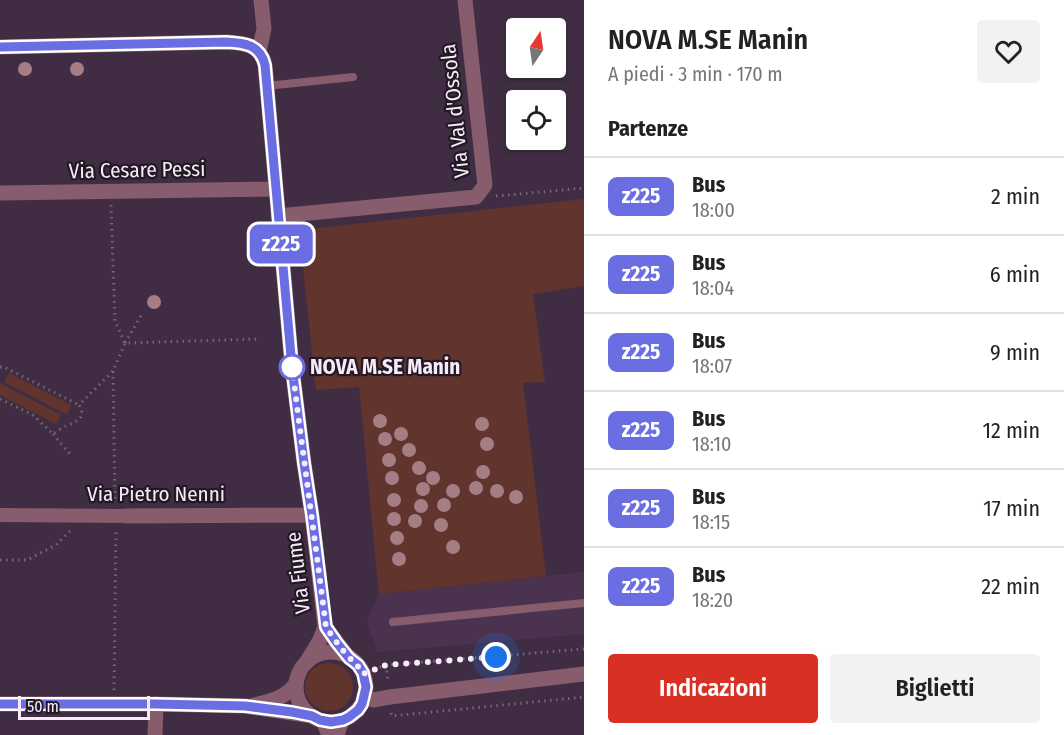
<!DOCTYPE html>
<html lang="it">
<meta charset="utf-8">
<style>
:root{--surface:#fff;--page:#f2f2f2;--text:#222;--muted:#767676;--line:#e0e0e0;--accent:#d93025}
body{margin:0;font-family:"Fira Sans Condensed",sans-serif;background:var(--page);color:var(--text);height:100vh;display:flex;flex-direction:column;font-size:22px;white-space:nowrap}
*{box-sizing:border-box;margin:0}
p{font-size:20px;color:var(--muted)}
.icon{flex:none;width:33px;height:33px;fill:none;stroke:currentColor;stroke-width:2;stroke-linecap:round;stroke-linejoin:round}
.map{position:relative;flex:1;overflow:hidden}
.sheet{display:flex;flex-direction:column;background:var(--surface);width:480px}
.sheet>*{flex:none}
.badge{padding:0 12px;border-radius:9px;font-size:21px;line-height:39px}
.needle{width:39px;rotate:13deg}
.controls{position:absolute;left:506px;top:18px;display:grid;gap:12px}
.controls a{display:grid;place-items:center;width:60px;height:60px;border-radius:6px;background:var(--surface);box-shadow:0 2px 4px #0004;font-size:30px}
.scale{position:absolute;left:18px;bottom:15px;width:132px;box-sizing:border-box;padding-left:6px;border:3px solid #f7eaf9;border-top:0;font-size:16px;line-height:21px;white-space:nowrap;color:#f7eaf9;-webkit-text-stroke:4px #221924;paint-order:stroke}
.you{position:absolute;width:30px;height:30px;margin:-15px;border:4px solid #fff;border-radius:50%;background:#1a73e8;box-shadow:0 0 0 9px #1a73e833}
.map>.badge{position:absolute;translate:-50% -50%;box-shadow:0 0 0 3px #fff}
h2{padding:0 24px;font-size:22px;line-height:54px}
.round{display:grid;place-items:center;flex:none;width:63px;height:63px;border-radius:6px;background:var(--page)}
.overview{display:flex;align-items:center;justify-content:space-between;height:102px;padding:0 24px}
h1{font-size:28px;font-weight:600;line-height:45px}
.cta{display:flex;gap:12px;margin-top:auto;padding:12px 24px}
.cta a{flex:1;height:69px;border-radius:6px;background:var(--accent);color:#fff;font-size:24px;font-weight:600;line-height:69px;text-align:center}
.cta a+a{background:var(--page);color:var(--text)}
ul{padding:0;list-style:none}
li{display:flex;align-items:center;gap:18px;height:78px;padding:0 24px;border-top:2px solid var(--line)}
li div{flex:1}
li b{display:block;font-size:22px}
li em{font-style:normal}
li .badge{min-width:66px;font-weight:700;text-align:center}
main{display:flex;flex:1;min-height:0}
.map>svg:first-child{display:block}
</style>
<main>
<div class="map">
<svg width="584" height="735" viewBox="0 0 584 735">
<rect width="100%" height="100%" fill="#402d44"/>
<path fill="#4b3350" d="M584,572V634L377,652L367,621L379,594Z"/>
<path fill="#61342e" d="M584,199V286L533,294L545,382L523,383L546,576L379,594L359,387L316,390L299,230Z
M9,373L71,405L67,415L4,382Z
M0,383L61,415L56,424L0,395Z
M305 687a24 24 0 1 1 48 0a24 24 0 1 1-48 0Z"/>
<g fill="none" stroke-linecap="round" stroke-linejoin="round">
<path stroke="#78677c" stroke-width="3" stroke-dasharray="1.5 4.5" stroke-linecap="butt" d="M496,196L584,188
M111,205L115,321L125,343
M125,343L143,312
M0,367H4L79,405
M113,371L115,501
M0,399L33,415L53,434C57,431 62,428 66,426C77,421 87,418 79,405L113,371L125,343L259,339
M53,434L70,454
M0,560H27L56,545L70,531
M386,665L388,682
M363,674L386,665L584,649
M114,690L116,532
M391,713L392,716L584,697"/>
<path stroke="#875c6c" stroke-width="8" d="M266,86L353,77
M393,622L584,603"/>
<path stroke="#875c6c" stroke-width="14" d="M0,515L126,516"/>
<path stroke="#875c6c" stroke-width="15" d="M0,47L227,42C244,43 260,44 265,65L292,367L304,463L312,515L325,627L349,658
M259,51L264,29L261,0
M0,193L275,189
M278,216L476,197L485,185L465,0
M126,516L312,515
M306,663L320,640L325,627
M323,721L329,735
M155,735L156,704
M337,735L342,720"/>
<path stroke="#875c6c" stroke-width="15" d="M296 687a35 35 0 1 1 70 0a35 35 0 1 1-70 0Z
M364,697L373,700L390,697L584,674
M0,704H156L245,706L312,716
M254,705C270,702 288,697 296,683"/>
</g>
<g fill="#a47e84">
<circle cx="25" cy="69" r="7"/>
<circle cx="77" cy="69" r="7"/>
<circle cx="154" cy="302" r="7"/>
<circle cx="380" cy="421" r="7"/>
<circle cx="482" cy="424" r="7"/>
<circle cx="401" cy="434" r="7"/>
<circle cx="385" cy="439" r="7"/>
<circle cx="487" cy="444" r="7"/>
<circle cx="409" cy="450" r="7"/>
<circle cx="389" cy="460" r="7"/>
<circle cx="419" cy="468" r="7"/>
<circle cx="483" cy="472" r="7"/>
<circle cx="392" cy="478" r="7"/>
<circle cx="433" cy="478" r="7"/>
<circle cx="476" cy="488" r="7"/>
<circle cx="423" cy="489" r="7"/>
<circle cx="453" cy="491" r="7"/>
<circle cx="497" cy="491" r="7"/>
<circle cx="516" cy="497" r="7"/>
<circle cx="394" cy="500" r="7"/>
<circle cx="444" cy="505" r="7"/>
<circle cx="421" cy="506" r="7"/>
<circle cx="394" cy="519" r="7"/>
<circle cx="415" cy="521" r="7"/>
<circle cx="441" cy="525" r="7"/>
<circle cx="397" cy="538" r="7"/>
<circle cx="453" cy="547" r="7"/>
<circle cx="399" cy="559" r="7"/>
</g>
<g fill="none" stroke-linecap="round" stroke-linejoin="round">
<g stroke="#fff" stroke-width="14">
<path id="line" d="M0,47L226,42C244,43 260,44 265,65L292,367L304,463L312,515L326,627L337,643L349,658L358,665L363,673L366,687L362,704L358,710L349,717L343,720L331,722L320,720L312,716L292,712L245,706L156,704H0"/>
</g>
<use href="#line" stroke="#6a6ee2" stroke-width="9"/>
<path stroke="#f7eaf9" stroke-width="6" stroke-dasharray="0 10.8" d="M292,367C303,454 315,540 326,627C332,636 339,646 347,655C353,662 359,666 363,674L386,665L496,657"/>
</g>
<circle fill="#fff" stroke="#6a6ee2" stroke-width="3" cx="292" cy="367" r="12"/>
<g text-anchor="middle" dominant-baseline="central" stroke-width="4.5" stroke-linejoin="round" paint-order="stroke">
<g font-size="21" fill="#f7eaf9" stroke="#221924">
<text transform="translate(455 111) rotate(-96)">Via Val d'Ossola</text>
<text transform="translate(137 170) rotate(-1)">Via Cesare Pessi</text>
<text x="156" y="494">Via Pietro Nenni</text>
<text transform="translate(298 573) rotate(-97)">Via Fiume</text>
</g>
<g font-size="21" font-weight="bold" fill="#f7eaf9" stroke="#221924" text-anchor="start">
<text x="310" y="367">NOVA M.SE Manin</text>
</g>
</g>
</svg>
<div class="controls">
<a><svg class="needle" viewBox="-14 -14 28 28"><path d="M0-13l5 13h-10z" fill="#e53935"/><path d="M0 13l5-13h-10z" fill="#767676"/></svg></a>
<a><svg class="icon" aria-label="locate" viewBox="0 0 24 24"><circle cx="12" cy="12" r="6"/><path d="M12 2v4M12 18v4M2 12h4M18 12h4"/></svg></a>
</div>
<div class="scale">50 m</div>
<div class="you" style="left:496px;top:657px"></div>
<b class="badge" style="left:281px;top:244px;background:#6a6ee2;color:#fff">z225</b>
</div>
<section class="sheet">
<div class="overview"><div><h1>NOVA M.SE Manin</h1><p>A piedi · 3 min · 170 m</p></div><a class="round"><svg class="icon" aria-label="heart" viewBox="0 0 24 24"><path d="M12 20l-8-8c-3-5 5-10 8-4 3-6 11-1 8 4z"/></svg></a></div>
<h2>Partenze</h2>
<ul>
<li><span class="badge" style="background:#6a6ee2;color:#fff">z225</span><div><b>Bus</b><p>18:00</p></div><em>2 min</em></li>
<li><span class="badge" style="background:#6a6ee2;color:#fff">z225</span><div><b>Bus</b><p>18:04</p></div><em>6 min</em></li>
<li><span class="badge" style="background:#6a6ee2;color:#fff">z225</span><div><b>Bus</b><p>18:07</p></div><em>9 min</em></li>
<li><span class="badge" style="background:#6a6ee2;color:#fff">z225</span><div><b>Bus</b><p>18:10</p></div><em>12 min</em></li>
<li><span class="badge" style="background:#6a6ee2;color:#fff">z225</span><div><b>Bus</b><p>18:15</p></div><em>17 min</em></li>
<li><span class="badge" style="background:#6a6ee2;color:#fff">z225</span><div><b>Bus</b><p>18:20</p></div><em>22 min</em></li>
</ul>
<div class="cta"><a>Indicazioni</a><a>Biglietti</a></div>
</section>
</main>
